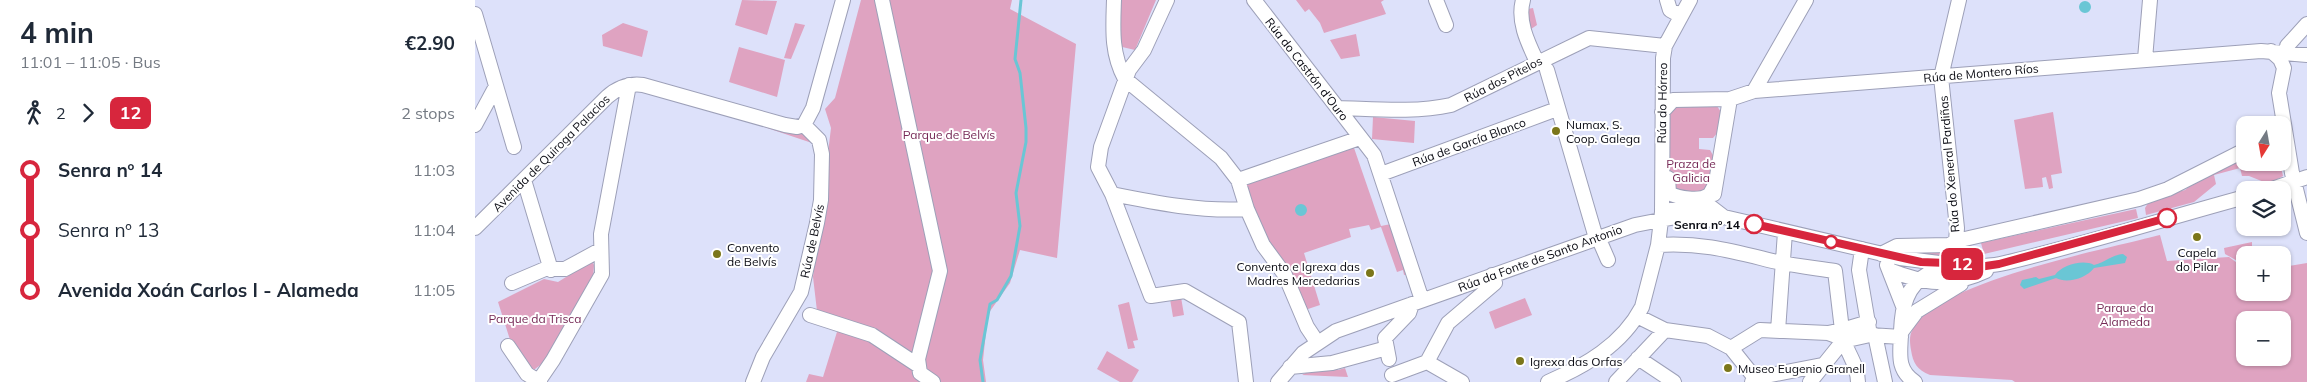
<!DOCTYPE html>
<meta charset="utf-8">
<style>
:root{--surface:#fff;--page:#f6f6f7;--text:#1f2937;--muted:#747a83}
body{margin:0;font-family:Mulish,sans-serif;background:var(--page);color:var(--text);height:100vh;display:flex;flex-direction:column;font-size:19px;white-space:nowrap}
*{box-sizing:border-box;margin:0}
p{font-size:16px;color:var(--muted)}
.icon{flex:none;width:28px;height:28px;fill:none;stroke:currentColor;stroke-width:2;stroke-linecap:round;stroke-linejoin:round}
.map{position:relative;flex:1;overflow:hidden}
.side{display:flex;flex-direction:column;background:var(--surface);width:475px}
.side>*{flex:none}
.badge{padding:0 10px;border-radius:8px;font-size:18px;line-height:32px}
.needle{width:32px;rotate:191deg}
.buttons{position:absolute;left:1761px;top:116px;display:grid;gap:10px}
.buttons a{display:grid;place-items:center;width:55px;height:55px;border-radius:10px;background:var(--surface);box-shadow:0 1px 4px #0004;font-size:25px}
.map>.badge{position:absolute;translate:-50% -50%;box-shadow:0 0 0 2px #fff}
.legs{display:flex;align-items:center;gap:8px;height:55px;padding:0 20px;font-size:16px}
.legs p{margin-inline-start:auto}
.overview{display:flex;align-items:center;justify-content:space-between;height:85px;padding:0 20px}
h1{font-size:28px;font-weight:700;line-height:38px}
ul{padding:0 20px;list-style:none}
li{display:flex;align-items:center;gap:18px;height:60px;font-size:19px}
li i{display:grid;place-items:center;width:8px;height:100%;margin:0 6px;background:currentColor}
li i::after{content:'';width:12px;height:12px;margin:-6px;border:4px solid;border-radius:50%;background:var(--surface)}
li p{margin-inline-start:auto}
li:first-child i{background:linear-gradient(#0000 50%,currentColor 0)}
li:last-child i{background:linear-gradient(currentColor 50%,#0000 0)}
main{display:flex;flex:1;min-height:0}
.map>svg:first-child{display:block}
</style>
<main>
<section class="side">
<div class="overview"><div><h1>4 min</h1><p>11:01 – 11:05 · Bus</p></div><b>€2.90</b></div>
<div class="legs"><svg class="icon" aria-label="walk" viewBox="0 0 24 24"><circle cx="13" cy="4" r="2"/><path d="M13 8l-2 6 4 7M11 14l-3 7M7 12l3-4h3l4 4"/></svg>2<svg class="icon" aria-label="forward" viewBox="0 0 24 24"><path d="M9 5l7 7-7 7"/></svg><b class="badge" style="background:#d7263d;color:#fff">12</b><p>2 stops</p></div>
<ul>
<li><i style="color:#d7263d"></i><b>Senra nº 14</b><p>11:03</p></li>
<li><i style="color:#d7263d"></i><span>Senra nº 13</span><p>11:04</p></li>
<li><i style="color:#d7263d"></i><b>Avenida Xoán Carlos I - Alameda</b><p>11:05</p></li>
</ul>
</section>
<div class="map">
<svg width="1832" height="382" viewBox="0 0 1832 382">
<rect width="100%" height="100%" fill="#dde1fa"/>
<path fill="#dfa3c1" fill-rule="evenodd" d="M267,0L302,1L292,35L260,25Z
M386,0H537L535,9L601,44L582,258L545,250L535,283L513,314L508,360L511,382H331L334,374L348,377L366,319L342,311L338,277L356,128L350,109L360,98Z
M643,0H681L660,50L643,46Z
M821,0H909L906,2L911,14L849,33L845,23L834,9L830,12Z
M1058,8L1062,25L1053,31L1048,10Z
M148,23L173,31L167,57L128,46L127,35Z
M320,23L330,25L316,59L309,58Z
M881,34L885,56L866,59L855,40Z
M264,47L310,60L302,97L254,82Z
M1240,103L1246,112L1243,132L1238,138H1224V149L1235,150L1239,157L1235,183L1230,192H1201L1195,181V113L1199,106Z
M1578,112L1587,173L1576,175L1578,188L1574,189L1571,177L1567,178L1568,187L1550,189L1539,120Z
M253,115L327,131L337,143Z
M898,117L940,121L939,143L897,139Z
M878,145L906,226L916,224L933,274L929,275L928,270L922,272L906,227L896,230L894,225L874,229L876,237L829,253L845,305L830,310L787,239L767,184Z
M1770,157V162L1805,163L1808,176L1794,184L1774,176H1767L1765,168L1739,175L1741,184L1719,202L1671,215L1670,208L1675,200L1710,190L1721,181Z
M1661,209L1663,218L1509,254L1506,243Z
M1685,235L1692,261L1754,257L1765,265L1770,266V292H1808V267L1832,263V382H1540L1537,380L1455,375C1442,370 1438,363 1436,350C1435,344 1434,336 1437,331C1455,283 1636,248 1685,235ZM1770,320H1808V358H1770Z
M1777,242V255H1770V262L1766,263L1750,254L1749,248Z
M1496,243L1498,255L1495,256L1496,262L1444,256L1424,249Z
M117,261L119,265L118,279L72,360L56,372L37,346L23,302L69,279L83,282Z
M706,297L709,315L698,317L695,299Z
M1050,298L1057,315L1020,329L1014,312Z
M654,302L663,340L658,341L660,348L653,349L643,305Z
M632,351L664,370L657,382H645L622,369Z
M861,364L863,370L870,368L873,377L827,375L843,366Z"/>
<path fill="#6ac6d5" d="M1604 7a6 6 0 1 1 12 0a6 6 0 1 1-12 0Z
M820 210a6 6 0 1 1 12 0a6 6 0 1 1-12 0Z
M1648,254L1652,257L1650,263L1619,268C1612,278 1592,284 1581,278L1549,289L1545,285L1547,280L1561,277L1564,279L1580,275C1587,265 1608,259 1619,265C1631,262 1636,255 1648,254Z"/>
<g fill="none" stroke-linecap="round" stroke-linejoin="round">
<path stroke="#6ac6d5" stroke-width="3" d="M508,382L505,360L515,304L522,300L536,276L545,226L541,193L551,142V128L545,73L540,59L546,0"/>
<g stroke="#9da0b8" stroke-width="16">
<path id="minor" d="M407,0L465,271L443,359L445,373L458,382
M639,0C638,29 636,53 650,79L746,158L763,180L772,209L788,245L810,275L832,327L842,342
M692,0L669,50L654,70L626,147L623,167L637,194L676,296L710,291L764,322L771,382
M779,0L899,155L947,300
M961,0L971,25
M1048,0C1042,21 1053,43 1062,62
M1192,0L1195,10L1206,16
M0,14L39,147
M1812,46L1832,24
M1796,51L1805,59L1809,68L1804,93L1817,173L1832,233
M1670,59L1675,0
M1072,70L1121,238
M1279,91L1331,0
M863,108C900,109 939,113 976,105L1114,38L1190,46
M1187,112L1198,100L1255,99L1279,91L1786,51L1832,55
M0,125L21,86
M329,125L338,108L368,0
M906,174L1082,109
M1193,178L1194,193C1203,198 1224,202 1234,195C1236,193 1238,188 1240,185
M49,180L76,270
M763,180L885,138
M1794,190L1832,177
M637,194C681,203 727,212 772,209
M1239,194L1255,99
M1195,210L1210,207H1236L1249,217L1425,258L1472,264
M0,228L132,97C142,88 154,83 168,85L310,125L322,127L329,125
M1123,237L1133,260
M1481,241L1482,228L1466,77L1484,0
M1183,245C1227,242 1260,252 1302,262C1321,266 1340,268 1360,271L1367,330L1353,333
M1387,249L1384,270L1395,335
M1406,254L1422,246L1474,245L1481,241L1664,199L1693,189L1770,150
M1412,265L1428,306
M1414,270C1450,284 1475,288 1511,271
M37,283L70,269H90L125,250
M335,315L397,335L444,366
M1162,316L1190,330L1233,336L1256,348L1280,378
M1303,331L1310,232
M1427,331L1442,311L1486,284
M1400,335L1410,382
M33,346L52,374L65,382
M1256,348L1285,330L1353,333L1361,336
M1163,358L1199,382
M914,359L910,338L934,313L937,304
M952,362L973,323L1020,283L1017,275
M952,362L987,382
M815,367L857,363L912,348
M917,375L952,362
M63,382L78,360L127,274L126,234L154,85
M278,382L288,357L326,292L342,223L346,200L347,154L344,140L329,125
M803,382L828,353L861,331L1160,225L1201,217L1239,220L1249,217
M1073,382C1110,366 1147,345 1167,307L1183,245L1187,212L1188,58L1190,46L1215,0
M1141,382L1190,330
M1277,382L1280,378L1347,365
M1335,382L1368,341L1395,335L1426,337
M1383,382C1383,361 1366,346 1367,330L1394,322
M1440,382C1420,369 1426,351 1426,331C1427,307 1431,286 1454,273C1468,265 1507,268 1525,264C1607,245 1689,219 1770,197"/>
</g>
<use href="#minor" stroke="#fff" stroke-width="14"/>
</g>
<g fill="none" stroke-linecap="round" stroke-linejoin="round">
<g stroke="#fff" stroke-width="11">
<path id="line-1" d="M1279,224L1446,262L1499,264L1504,267L1524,264L1692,218"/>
</g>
<use href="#line-1" stroke="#d7263d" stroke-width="8"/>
</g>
<g fill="#7b761a" stroke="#fff" stroke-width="2">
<circle cx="1081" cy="131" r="5"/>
<circle cx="1722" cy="237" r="5"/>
<circle cx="242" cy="254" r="5"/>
<circle cx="895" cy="273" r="5"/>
<circle cx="1045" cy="361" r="5"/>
<circle cx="1253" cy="368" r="5"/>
</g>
<g fill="#fff" stroke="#d7263d" stroke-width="2.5">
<circle cx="1692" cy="218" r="9"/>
<circle cx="1279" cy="224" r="9"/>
<circle cx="1356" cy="242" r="6"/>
</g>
<g text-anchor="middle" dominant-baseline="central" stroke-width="4" stroke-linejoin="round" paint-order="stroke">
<g font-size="12" fill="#0a0b13" stroke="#fff">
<text transform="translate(832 69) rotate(52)">Rúa do Castrón d'Ouro</text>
<text transform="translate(1506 73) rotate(-5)">Rúa de Montero Ríos</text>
<text transform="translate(1028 79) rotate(-27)">Rúa dos Pitelos</text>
<text transform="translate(1187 103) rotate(-89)">Rúa do Hórreo</text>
<text transform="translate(994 142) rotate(-20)">Rúa de García Blanco</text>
<text transform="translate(76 153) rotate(-45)">Avenida de Quiroga Palacios</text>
<text transform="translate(1474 164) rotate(-95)">Rúa do Xeneral Pardiñas</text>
<text transform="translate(337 241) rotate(-78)">Rúa de Belvís</text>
<text transform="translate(1065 258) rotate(-20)">Rúa da Fonte de Santo Antonio</text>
</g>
<g font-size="12" fill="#0a0b13" stroke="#fff" text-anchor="start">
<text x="1091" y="124">Numax, S.<tspan x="1091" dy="14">Coop. Galega</tspan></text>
<text x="252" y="247">Convento<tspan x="252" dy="14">de Belvís</tspan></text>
<text x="1722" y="252" text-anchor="middle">Capela<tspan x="1722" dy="14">do Pilar</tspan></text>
<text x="885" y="266" text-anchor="end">Convento e Igrexa das<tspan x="885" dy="14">Madres Mercedarias</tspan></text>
<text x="1055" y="361">Igrexa das Orfas</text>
<text x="1263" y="368">Museo Eugenio Granell</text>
</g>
<g font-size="12" fill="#762956" stroke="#fff">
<text x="474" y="134">Parque de Belvís</text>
<text x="1216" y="163">Praza de<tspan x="1216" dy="14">Galicia</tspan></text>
<text x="1650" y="307">Parque da<tspan x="1650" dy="14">Alameda</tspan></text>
<text x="60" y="318">Parque da Trisca</text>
</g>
<g font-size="12" font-weight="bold" fill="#0a0b13" stroke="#fff" text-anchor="end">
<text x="1265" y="224">Senra nº 14</text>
</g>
</g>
</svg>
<div class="buttons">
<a><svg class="needle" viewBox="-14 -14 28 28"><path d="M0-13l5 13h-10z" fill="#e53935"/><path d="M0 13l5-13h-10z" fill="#747a83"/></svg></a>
<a><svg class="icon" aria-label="layers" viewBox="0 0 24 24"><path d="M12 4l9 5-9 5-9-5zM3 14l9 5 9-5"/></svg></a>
<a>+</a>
<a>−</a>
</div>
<b class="badge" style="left:1487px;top:264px;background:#d7263d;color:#fff">12</b>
</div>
</main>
